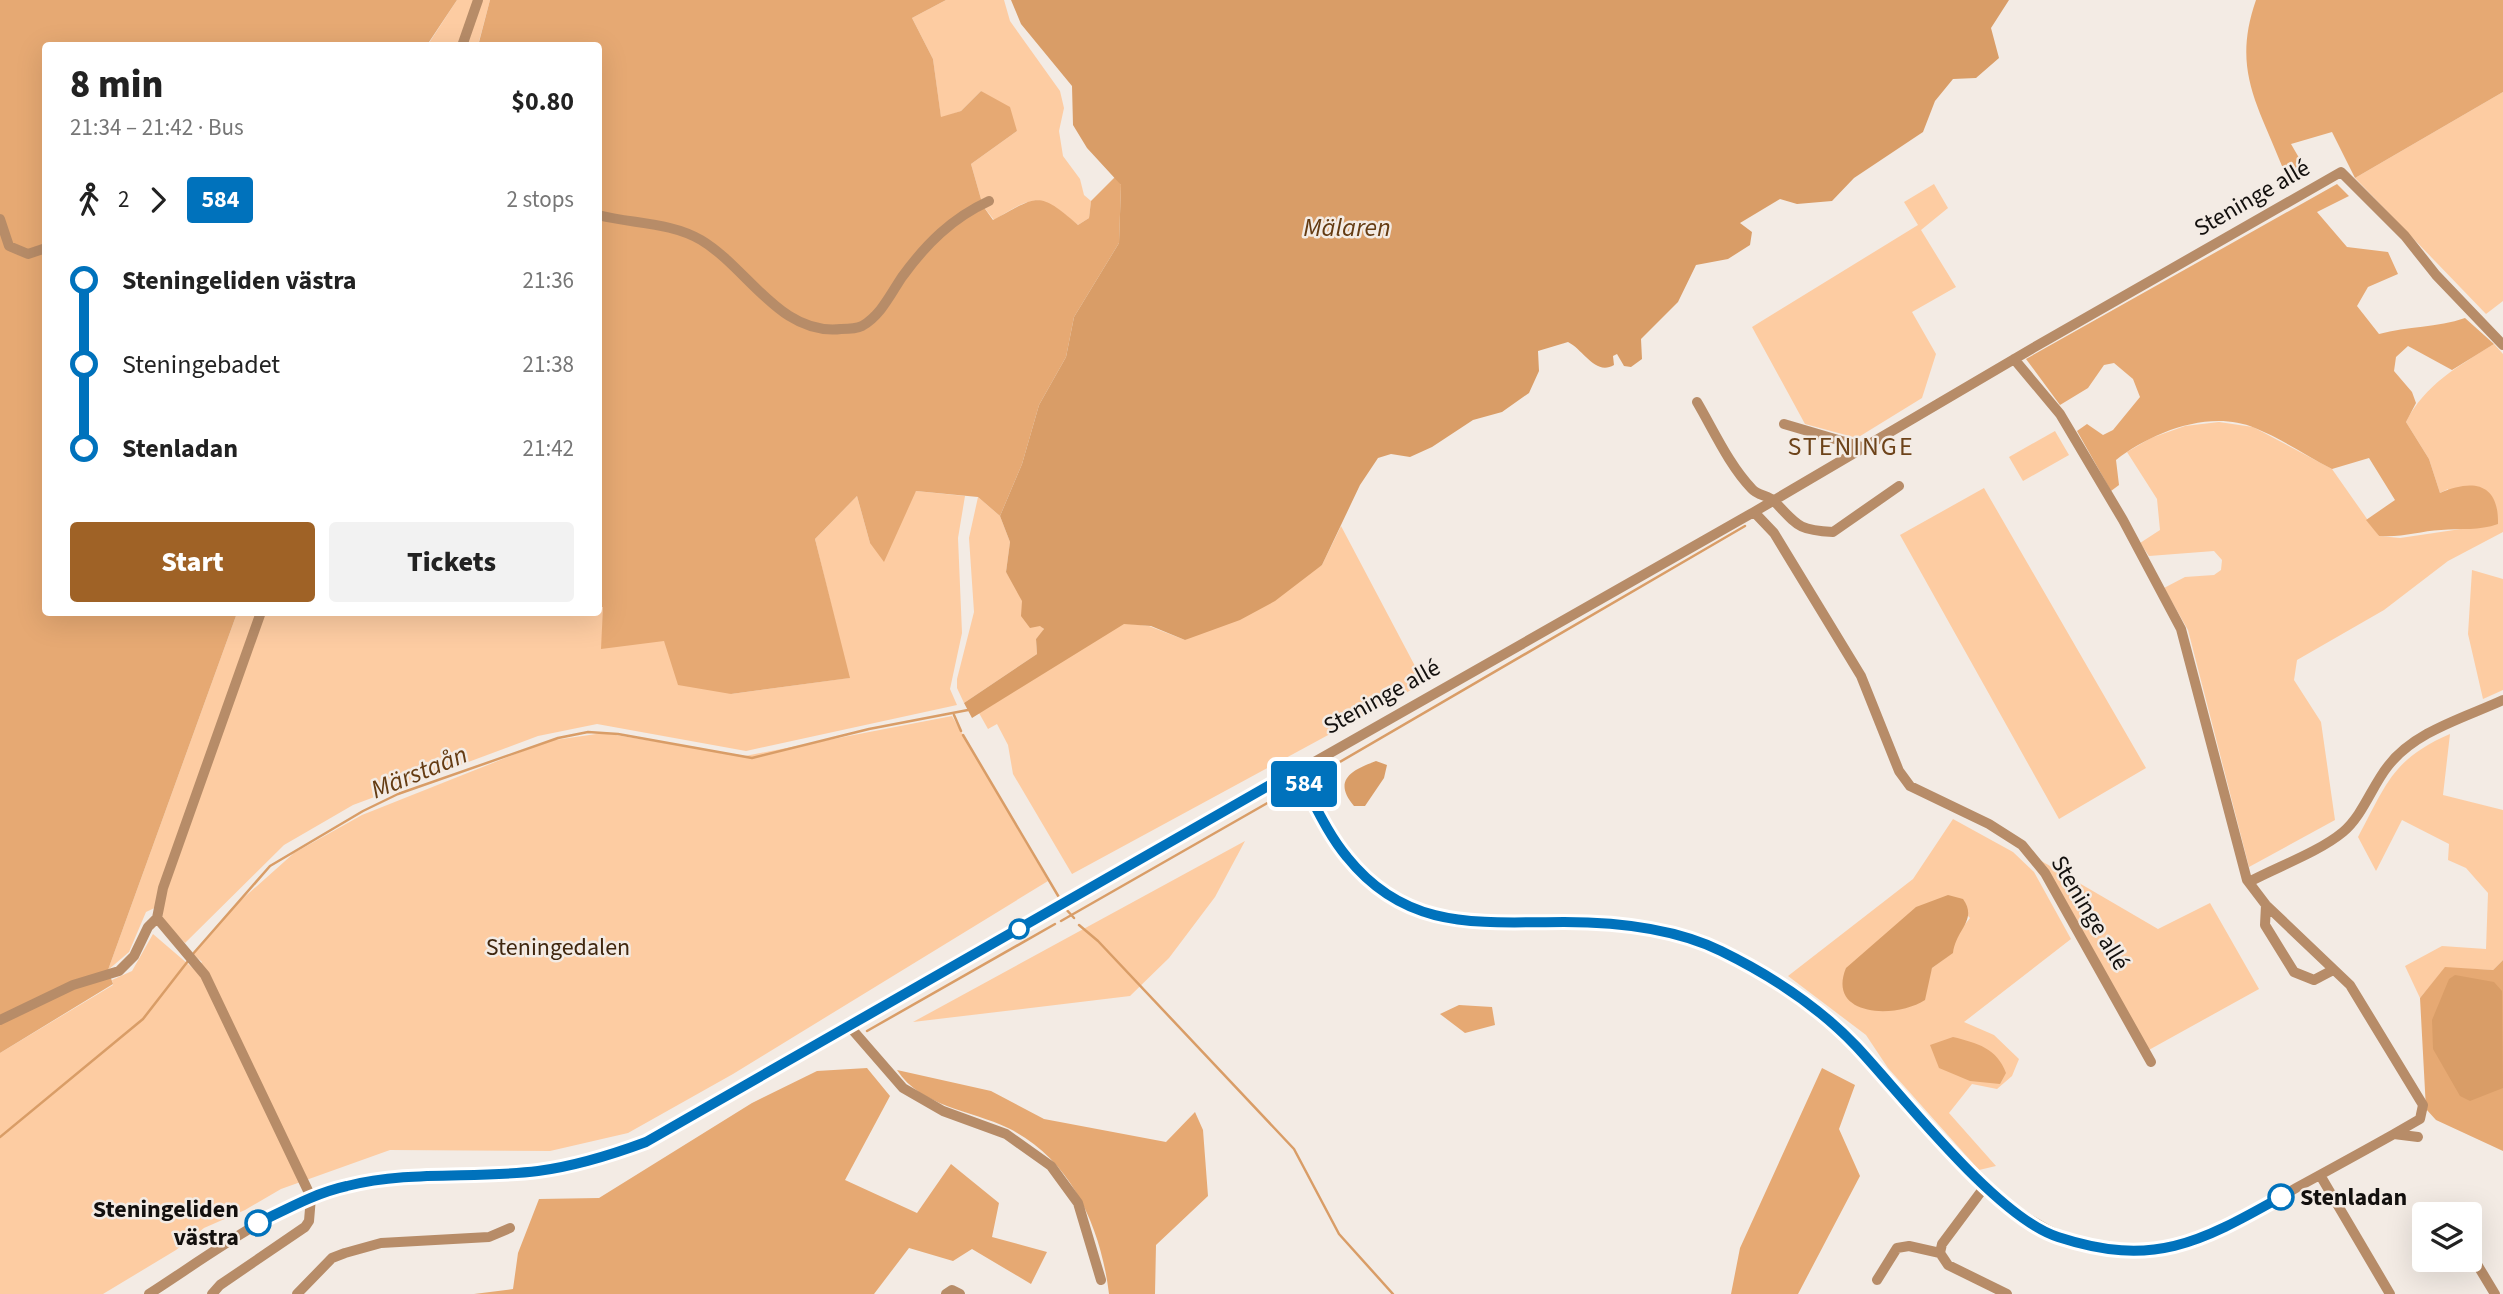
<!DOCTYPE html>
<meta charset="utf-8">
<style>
:root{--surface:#fff;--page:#f2f2f2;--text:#222;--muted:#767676;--accent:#9f6226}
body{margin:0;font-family:"Source Sans 3",sans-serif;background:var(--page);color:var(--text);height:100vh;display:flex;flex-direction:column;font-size:26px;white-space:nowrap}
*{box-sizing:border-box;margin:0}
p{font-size:23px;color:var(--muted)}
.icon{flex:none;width:38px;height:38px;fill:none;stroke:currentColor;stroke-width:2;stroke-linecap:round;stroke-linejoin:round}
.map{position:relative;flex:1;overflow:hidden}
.details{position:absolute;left:42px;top:42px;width:560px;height:574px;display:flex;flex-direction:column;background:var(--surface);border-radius:7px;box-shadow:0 7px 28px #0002}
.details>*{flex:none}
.badge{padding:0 14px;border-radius:5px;font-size:24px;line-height:46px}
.buttons{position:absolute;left:2412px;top:1202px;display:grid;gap:14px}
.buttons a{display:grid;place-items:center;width:70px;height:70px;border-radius:7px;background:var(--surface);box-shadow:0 7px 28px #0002;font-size:35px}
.map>.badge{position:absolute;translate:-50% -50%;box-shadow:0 0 0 4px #fff}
.legs{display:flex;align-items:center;gap:10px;height:77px;padding:0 28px;font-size:23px}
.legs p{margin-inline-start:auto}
.head{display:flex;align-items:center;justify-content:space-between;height:119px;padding:0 28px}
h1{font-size:38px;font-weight:800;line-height:52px}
.primary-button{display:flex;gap:14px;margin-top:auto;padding:14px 28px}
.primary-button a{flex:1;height:80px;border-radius:7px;background:var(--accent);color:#fff;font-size:28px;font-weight:800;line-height:80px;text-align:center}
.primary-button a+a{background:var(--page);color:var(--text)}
ul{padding:0 28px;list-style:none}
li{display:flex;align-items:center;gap:24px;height:84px;font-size:26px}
li i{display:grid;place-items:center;width:10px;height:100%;margin:0 9px;background:currentColor}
li i::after{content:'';width:18px;height:18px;margin:-9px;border:5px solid;border-radius:50%;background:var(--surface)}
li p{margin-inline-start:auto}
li:first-child i{background:linear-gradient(#0000 50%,currentColor 0)}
li:last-child i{background:linear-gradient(currentColor 50%,#0000 0)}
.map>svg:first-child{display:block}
</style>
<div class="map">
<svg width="2503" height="1294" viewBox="0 0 2503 1294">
<rect width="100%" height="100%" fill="#f3ebe4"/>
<path fill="#fdcca2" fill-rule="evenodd" d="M457,0H490L478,45L427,46Z
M946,0H1004L1010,21L1060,91L1064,108L1059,131L1063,156L1080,179L1084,195L1091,201L1089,218L1078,225C1040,193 1036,194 994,220L983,206L971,164L1017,131L981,91L961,111L941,118L933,59L912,18Z
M2503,92V301L2486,314L2355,178Z
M1934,184L1948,208L1921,230L1956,287L1912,312L1936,354L1922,398L1857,438L1805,424L1752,327L1918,225L1904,202Z
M2494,344L2503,354V532L2448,561L2384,610L2297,660L2294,680L2321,722L2335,820L2249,867L2188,630L2164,588L2185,577L2214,575L2221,570L2222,560L2214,551L2149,556L2140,543L2160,530L2157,499L2127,452L2151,438L2185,426L2219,422L2253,427L2332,469L2379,536L2400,538L2461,529L2448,489L2440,493L2429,459L2406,422C2425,384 2459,366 2494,344Z
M2055,431L2069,455L2023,481L2009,457Z
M1984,488L2146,768L2059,819L1900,535Z
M916,491L965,496L958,538L962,633L950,689L957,705L746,751L597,724L538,736L353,805L284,845L185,943L162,919L163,904L146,912L129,952L108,970L237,613L598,612L599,607H603L664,641L731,694L849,678L815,539L857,496L870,543Z
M978,497L1000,516L1010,542L1006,572L1044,630L1036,639L1037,654L964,703L957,688V679L974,612L969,538Z
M1341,526L1424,683L1072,874L1013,774L1008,745L997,724L988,729L979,713L1124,623L1149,626L1185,640L1322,565Z
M2472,570L2503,579V690L2483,699L2468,634Z
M952,716L1048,881L733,1074L628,1133L550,1151L390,1150L281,1189L245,1210L204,1228L176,1250L103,1294H0V1053L113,985L112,980L132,971L153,934L195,970L202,962L193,954L230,910L294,853L362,815L548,741L603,733L745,756Z
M2450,734L2443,795L2503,810V960L2493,970L2445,968L2420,998L2405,966L2442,946L2486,949L2488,893L2466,868L2448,860L2449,844L2402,820L2376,871L2358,837C2386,785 2392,759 2450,734Z
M1953,819L2013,852L2034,872L2071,939L1964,1022L1994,1035L2019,1059L2012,1076L1997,1089L1972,1084L1949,1113L1996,1166L1979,1170L1888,1068L1866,1035L1788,976L1913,879ZM1948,896L1970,918L1955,937L1952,953L1932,968L1927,980Z
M1245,841L1215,897L1169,958L1130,996L913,1022Z
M2038,859L2158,929L2210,903L2259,989L2147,1051Z"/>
<path fill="#e6a973" d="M0,0H457L427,45L46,46V612L237,613L108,970L113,984L0,1053Z
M490,0H946L912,18L933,59L941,117L961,111L981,91L1010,107L1017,131L971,164L983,206L993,220C1038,196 1038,190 1078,225L1089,218L1091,201L1116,176L1121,185L1119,243L1074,317L1066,357L1039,405L1022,464L1000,516L978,497L916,491L884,562L870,543L857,496L815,539L850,678L731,694L678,685L664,641L601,649L603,607H598V46H478Z
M2256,0H2503V92L2355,178L2332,132L2291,144L2309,175L2282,166C2257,103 2232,69 2256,0Z
M2337,184L2349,196L2317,212L2347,247L2388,252L2398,274L2368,287L2357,306L2379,334C2408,326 2437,328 2465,318L2494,344L2452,370L2408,346L2396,357L2394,371L2412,392L2416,403L2406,422L2429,459L2440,493C2472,479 2499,482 2498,524C2479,531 2461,528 2441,530C2420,531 2401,538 2379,536L2366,520L2395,500L2369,458L2332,469C2307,456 2282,439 2255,428C2210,409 2152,432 2116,460L2119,485L2111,491L2077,431L2087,424L2103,435L2113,430L2140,397L2133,379L2114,363L2104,365L2088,388L2060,405L2026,359Z
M2503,960V1151L2436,1120L2426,1109L2420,998L2445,967L2493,970Z
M1459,1005L1492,1007L1495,1025L1465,1033L1440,1014Z
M1953,1037C1977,1043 1997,1048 2006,1073L2000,1084L1970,1081L1939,1068L1930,1045Z
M867,1068L890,1096L845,1180L917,1213L951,1164L999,1203L992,1237L1047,1252L1031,1284L972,1249L953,1261L909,1248L874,1294H474L513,1289L518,1253L539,1199L599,1198L752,1103L817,1071Z
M1822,1068L1855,1085L1839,1129L1860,1176L1798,1294H1731L1740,1248Z
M897,1070L991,1091L1044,1119L1166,1142L1195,1112L1203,1130L1208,1196L1156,1245L1155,1294H1109C1101,1227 1071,1159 1008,1128C971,1110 921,1107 897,1070Z"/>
<path fill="#d99d67" d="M1011,0H2009L1991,28L1999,58L1976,78L1953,79L1935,101L1923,132L1854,178L1832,201L1797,204L1780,199L1740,223L1752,232L1750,245L1728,259L1696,265L1678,302L1641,339L1642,359L1631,367L1624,366L1617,354L1613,356L1614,365C1595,376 1584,350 1568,342L1538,351L1539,371L1529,393L1502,412L1473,420L1432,447L1410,457L1391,454L1378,458L1360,485L1322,565L1275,601L1240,620L1185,640L1151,626L1124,624L972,718L964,703L1037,654L1036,639L1044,629L1040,626L1030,628L1021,616L1022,601L1006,572L1010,542L1000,516L1022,464L1039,405L1066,357L1074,317L1119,243L1121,185L1087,148L1073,125L1072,86L1021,24Z
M1376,761L1387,765L1384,778L1365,806H1354C1332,780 1352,770 1376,761Z
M1948,895L1963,899C1978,920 1956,929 1953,953L1932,968L1925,1000C1896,1019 1826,1017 1846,968L1916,907Z
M2455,975L2494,982L2502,991L2503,1088L2470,1101L2460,1096L2433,1049L2432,1020L2449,979Z"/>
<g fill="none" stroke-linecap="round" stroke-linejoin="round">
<path stroke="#d99d67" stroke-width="2.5" d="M954,715L961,731
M963,735L1060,899
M1314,777L1745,526
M1065,908L1074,918
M1061,921L1285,793
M1079,925L1098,941L1294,1149L1339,1234L1393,1294
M192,955L270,866L363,811L398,794L558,738L588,732L618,734L752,758L869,729L968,710
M867,1031L1055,924
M0,1137L143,1019L188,961"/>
<path stroke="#b78c68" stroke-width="10" d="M462,46L478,0
M598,215C633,224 670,222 701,240C748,268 780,336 841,329C847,329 856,329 862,326C881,315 890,295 902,277C926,244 952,218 989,201
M0,219L9,246L28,254L46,248
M2014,359L2060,414L2123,520L2181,629L2247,880L2266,905L2350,985L2423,1105L2420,1119L2394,1134
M1697,402C1714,431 1729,465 1752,489C1758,496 1769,495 1775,502C1798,526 1798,530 1833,532L1899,486
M1784,424L1862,447
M1754,512L2033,348L2341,172L2405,236L2436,275L2503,345
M1296,770C1320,813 1340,855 1378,888C1441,941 1533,919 1608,923C1662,927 1718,945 1764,973C1797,992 1830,1019 1856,1046C1926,1120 1996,1227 2100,1249C2173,1265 2236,1222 2296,1188C2329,1170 2362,1152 2394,1134L2418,1137
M2249,882C2277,867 2319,852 2343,832C2363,815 2372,786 2388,766C2415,731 2464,718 2503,700
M2266,905L2265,925L2294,972L2314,980L2333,970
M0,1020L73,985L119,971L134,956L148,927L157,918
M850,1027L903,1088L943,1111L1006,1134L1051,1166L1078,1203L1101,1280
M2320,1175L2390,1294
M1986,1185L1942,1244L1940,1253L1948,1265L2007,1294
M2469,1251L2495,1294
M1877,1280L1897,1248L1909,1246L1940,1253
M149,1294C211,1254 272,1207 344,1186C407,1168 475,1179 539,1171C577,1166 611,1155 646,1142L1754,512L1774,533L1861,676L1899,771L1910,786L1989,824L2022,845L2045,873L2151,1062
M212,1294L220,1285L305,1227L309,1221L311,1197L205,975L157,918L163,888L261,612
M297,1294L332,1258L345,1253L381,1243L489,1237L510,1228
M946,1294L952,1290L960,1294"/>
</g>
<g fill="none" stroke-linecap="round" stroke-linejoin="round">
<g stroke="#fff" stroke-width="16">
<path id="line-1" d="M258,1223C287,1209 315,1193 347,1186C409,1170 475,1179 538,1171C576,1166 611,1155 646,1142L1296,770C1312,798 1326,832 1347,857C1407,932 1480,922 1564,922C1616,922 1674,928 1721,951C1770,975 1818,1006 1856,1046C1902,1095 1997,1218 2058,1237C2153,1268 2199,1243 2281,1197"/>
</g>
<use href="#line-1" stroke="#0072bc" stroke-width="10"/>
</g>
<g fill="#fff" stroke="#0072bc" stroke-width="3.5">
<circle cx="1019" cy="929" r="9"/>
<circle cx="2281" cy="1197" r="12"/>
<circle cx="258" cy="1223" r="12"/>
</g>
<g text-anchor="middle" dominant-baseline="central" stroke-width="5" stroke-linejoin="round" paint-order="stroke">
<g font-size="24" fill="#13100e" stroke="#f3ebe4">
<text transform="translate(2252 198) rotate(-30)">Steninge allé</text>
<text transform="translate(1382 697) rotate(-29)">Steninge allé</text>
<text transform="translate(2090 913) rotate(59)">Steninge allé</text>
</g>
<g font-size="24" fill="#40270f" stroke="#f3ebe4">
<text x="558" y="947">Steningedalen</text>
</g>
<g font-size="24" font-weight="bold" fill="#13100e" stroke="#f3ebe4" text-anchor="start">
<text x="2300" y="1197">Stenladan</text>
<text x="239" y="1209" text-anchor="end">Steningeliden<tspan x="239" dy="28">västra</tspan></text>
</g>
<g font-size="26" font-style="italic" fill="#643b12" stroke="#f3ebe4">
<text x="1347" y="227">Mälaren</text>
<text transform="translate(419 772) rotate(-22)">Märstaån</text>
</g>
<g font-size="26" letter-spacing="2" fill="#6d431a" stroke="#f3ebe4">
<text x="1851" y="446">STENINGE</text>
</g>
</g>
</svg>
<div class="buttons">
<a><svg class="icon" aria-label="layers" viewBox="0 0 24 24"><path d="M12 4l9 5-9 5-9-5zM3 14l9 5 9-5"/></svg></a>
</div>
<b class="badge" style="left:1304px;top:784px;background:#0072bc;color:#fff">584</b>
<section class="details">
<div class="head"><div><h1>8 min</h1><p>21:34 – 21:42 · Bus</p></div><b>$0.80</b></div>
<div class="legs"><svg class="icon" aria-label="walk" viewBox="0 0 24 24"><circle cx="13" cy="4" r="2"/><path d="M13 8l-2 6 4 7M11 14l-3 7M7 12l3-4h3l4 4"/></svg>2<svg class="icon" aria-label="forward" viewBox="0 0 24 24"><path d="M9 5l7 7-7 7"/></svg><b class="badge" style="background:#0072bc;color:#fff">584</b><p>2 stops</p></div>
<ul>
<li><i style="color:#0072bc"></i><b>Steningeliden västra</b><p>21:36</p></li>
<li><i style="color:#0072bc"></i><span>Steningebadet</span><p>21:38</p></li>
<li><i style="color:#0072bc"></i><b>Stenladan</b><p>21:42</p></li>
</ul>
<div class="primary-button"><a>Start</a><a>Tickets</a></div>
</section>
</div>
